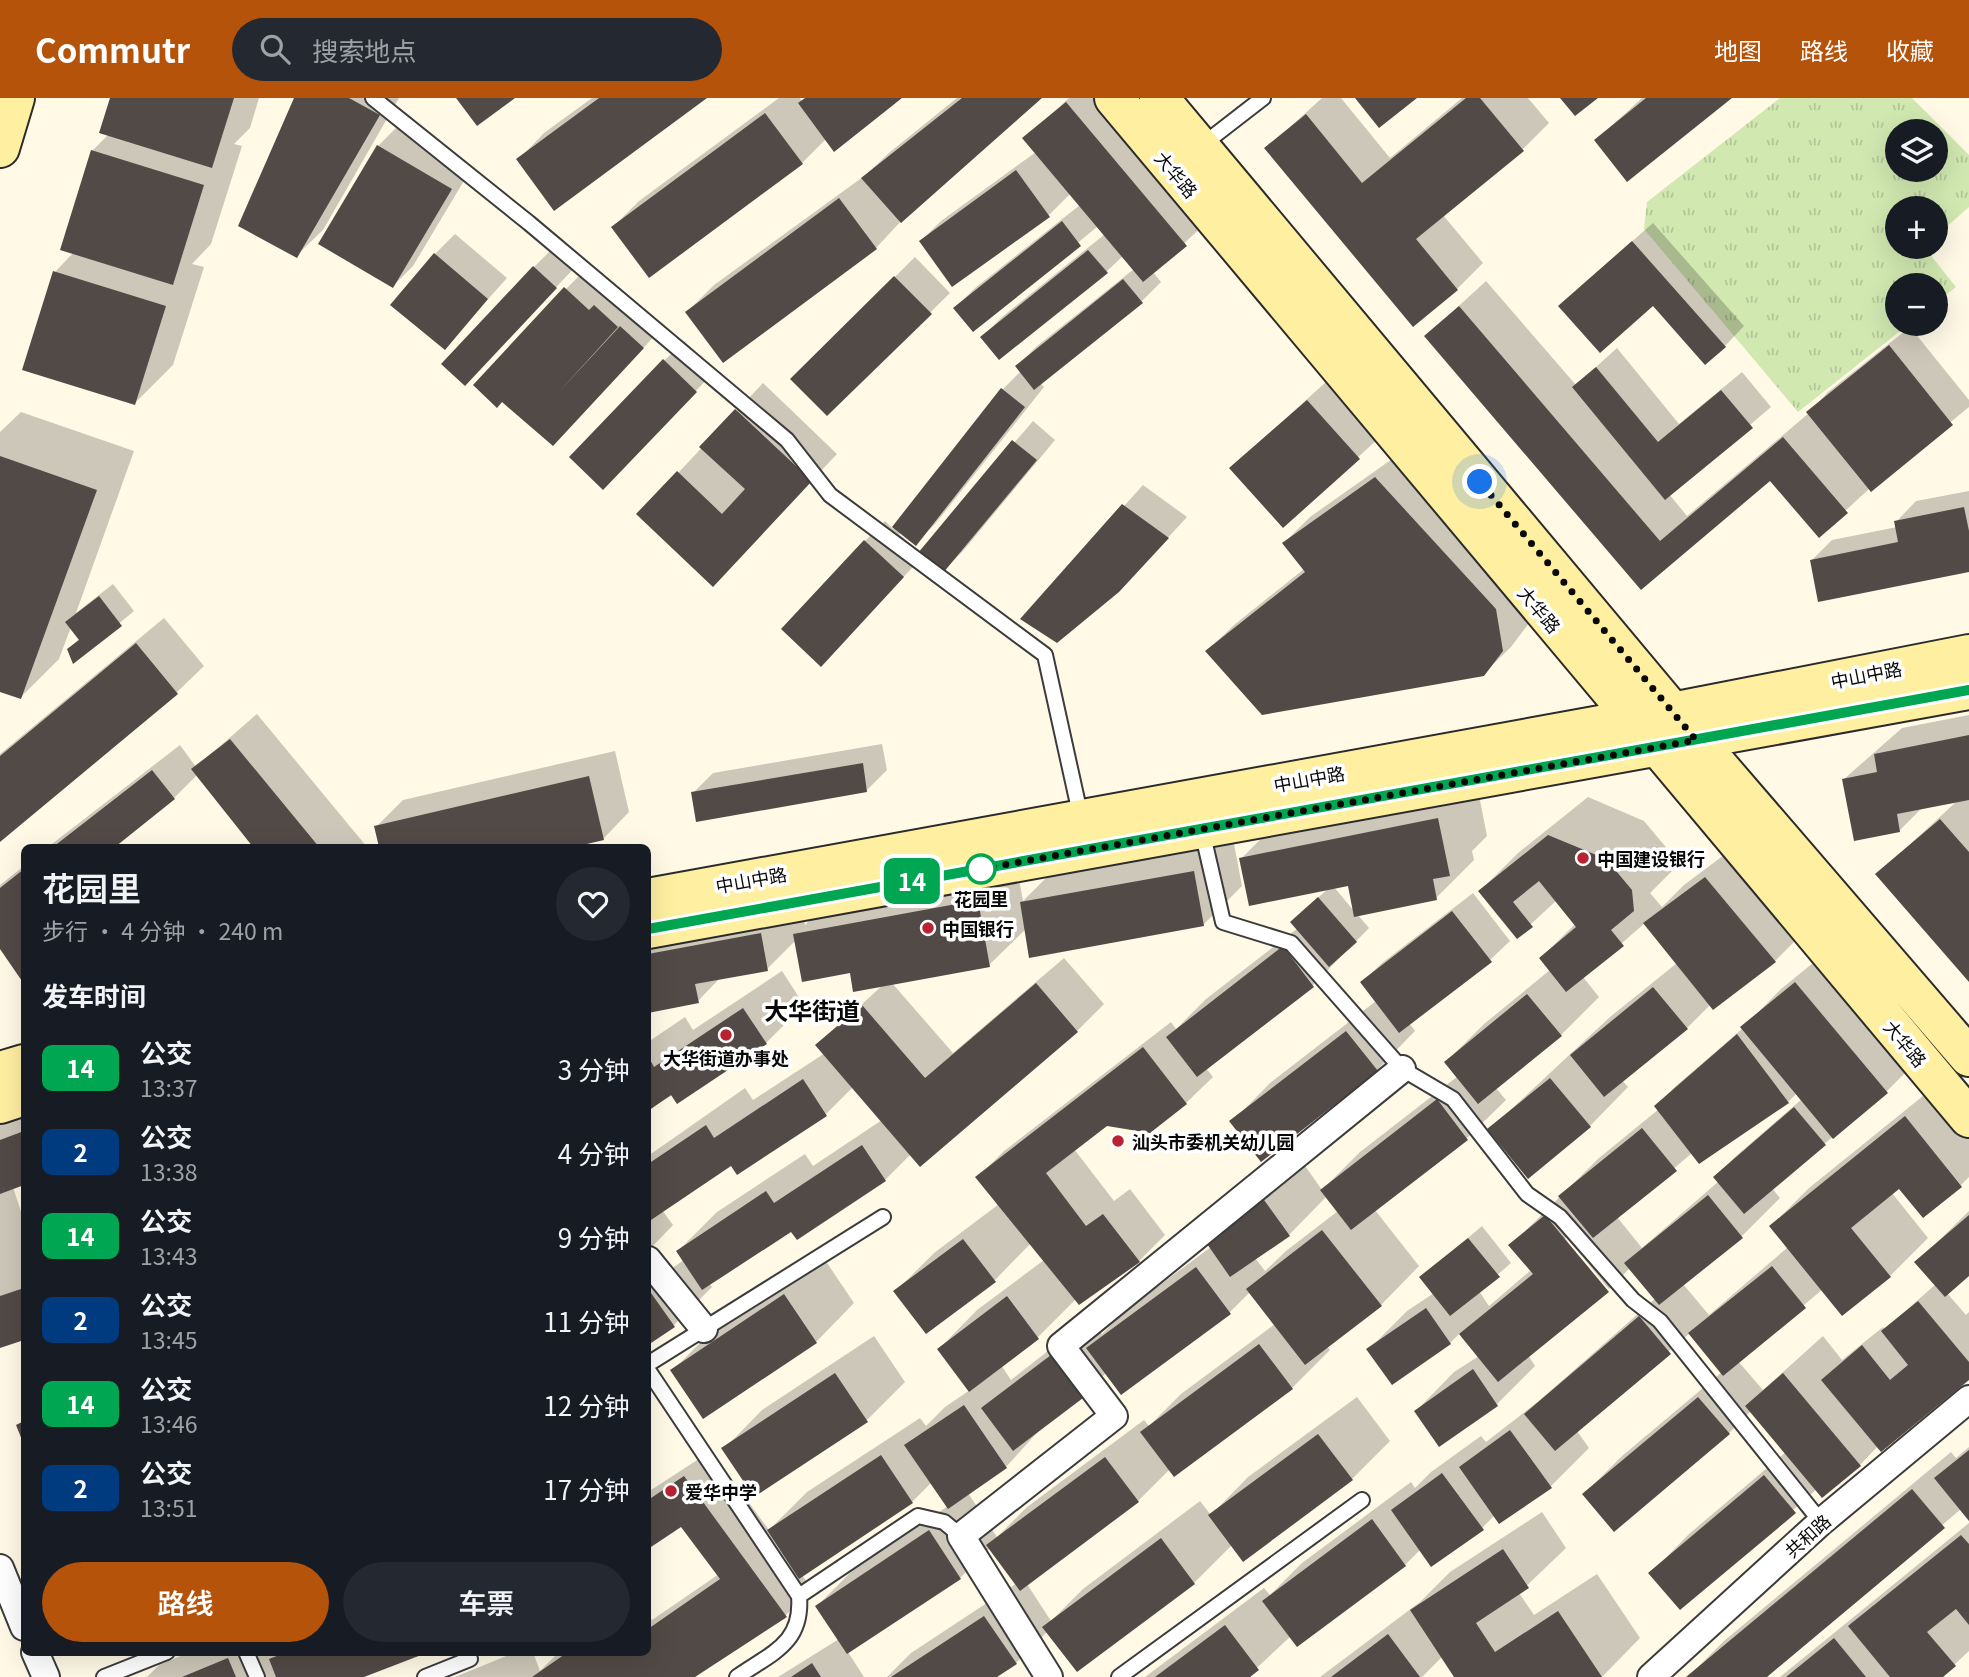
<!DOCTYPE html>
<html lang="zh">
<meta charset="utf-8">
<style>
:root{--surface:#171b24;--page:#242831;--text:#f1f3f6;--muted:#9ea1a6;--accent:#b45309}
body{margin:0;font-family:Georgia,"Noto Sans SC",serif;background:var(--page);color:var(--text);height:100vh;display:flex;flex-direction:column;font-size:26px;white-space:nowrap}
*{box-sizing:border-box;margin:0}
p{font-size:23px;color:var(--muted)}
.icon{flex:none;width:38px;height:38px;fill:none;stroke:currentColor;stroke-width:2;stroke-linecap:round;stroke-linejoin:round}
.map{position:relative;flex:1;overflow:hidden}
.drawer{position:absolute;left:21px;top:746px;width:630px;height:812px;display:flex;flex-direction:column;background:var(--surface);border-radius:10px;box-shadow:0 7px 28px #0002}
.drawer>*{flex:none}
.badge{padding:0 14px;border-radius:10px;font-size:24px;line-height:46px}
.tools{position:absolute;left:1885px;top:21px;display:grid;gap:14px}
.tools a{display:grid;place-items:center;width:63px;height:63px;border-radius:50%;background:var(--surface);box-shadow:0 7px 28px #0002;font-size:35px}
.you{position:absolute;width:35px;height:35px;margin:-18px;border:5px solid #fff;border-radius:50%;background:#1a73e8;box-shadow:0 0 0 10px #1a73e833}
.map>.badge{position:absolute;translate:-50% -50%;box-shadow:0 0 0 4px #fff}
h2{padding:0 21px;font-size:26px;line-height:63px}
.round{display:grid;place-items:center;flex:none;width:74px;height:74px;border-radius:37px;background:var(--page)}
.head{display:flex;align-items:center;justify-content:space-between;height:119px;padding:0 21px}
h1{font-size:33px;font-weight:600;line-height:52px}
.cta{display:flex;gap:14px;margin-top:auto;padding:14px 21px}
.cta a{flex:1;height:80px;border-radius:42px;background:var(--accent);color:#fff;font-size:28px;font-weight:600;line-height:80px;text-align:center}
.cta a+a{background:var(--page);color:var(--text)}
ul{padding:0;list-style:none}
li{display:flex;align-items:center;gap:21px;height:84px;padding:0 21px}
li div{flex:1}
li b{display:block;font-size:26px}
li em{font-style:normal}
li .badge{min-width:77px;font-weight:700;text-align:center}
header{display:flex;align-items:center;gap:42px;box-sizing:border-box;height:98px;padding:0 35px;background:var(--accent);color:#fff}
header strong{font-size:33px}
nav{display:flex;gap:38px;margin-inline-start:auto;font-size:24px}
.search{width:490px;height:63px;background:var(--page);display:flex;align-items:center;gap:18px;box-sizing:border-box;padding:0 24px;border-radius:38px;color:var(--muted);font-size:26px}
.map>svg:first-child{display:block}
</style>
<header>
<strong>Commutr</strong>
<div class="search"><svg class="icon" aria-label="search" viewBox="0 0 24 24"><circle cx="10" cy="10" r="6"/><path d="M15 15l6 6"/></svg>搜索地点</div>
<nav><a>地图</a><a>路线</a><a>收藏</a></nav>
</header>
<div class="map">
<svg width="1969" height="1579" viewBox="0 0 1969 1579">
<defs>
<pattern id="grass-tufts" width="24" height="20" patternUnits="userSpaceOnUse" patternTransform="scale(1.75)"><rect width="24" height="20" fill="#d1e8b1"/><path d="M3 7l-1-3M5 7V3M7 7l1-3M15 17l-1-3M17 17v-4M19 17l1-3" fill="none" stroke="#b2c697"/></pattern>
</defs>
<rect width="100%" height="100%" fill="#fff9e6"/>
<path fill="url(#grass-tufts)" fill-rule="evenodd" d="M1780,0H1912L1969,57V109L1936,138V110H1897V149H1924L1956,189L1936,205V187H1897V226H1909L1798,314L1644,131L1647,104ZM1897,33H1936V72H1897Z"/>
<path fill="#0003" fill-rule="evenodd" d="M112,0H259L250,30L234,46L242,48L211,146L192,166L204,169L173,267L135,305L55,174L74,154L92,53L109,36Z
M296,0H399L323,132L296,158Z
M592,0H704L518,62L544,35Z
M779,0H800L802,4L806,0H899L827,40L802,65L613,129L639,103Z
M957,0H1039L902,122L876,150L723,263L687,214L714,187L867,76L890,54Z
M1069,0H1099L1205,126L1153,174L1161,184L1141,204L1040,285L1044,289L935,426L915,446L901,434L899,436L920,455L1033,323L1055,342L963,453L943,473L924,457L841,546L865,443L885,423L893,431L1002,292L1021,273L1017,268L1037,248L1134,171L1123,158L1106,174L982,239L1002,219L1105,136L1098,128L973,232L955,210L975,190L1080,107L1071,95L1049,117L921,143L941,123L1036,54L1025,40Z
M1322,0H1341L1390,60L1462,0H1528L1549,25L1522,52L1443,117L1483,165L1457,191L1267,50Z
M1642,0H1730L1596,42Z
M398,28L471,71L413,168L393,188L378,48Z
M1653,125L1744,228L1725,248L1653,206L1581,188Z
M455,136L507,180L444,250L435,156Z
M554,149L575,169L485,266L534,169Z
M915,159L950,195L827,316L792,281Z
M586,171L610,194L615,188L663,229L553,346L566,191Z
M1486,183L1576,287L1617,250L1679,326L1742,274L1771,309L1669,396L1687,418L1809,315L1828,294L1910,229L1969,302V309L1870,390L1819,437L1770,380L1642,490L1426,238Z
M684,243L715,273L623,369L664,263Z
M1327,283L1379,340L1283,428L1252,351Z
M763,285L837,356L739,460L678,375Z
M21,314L134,353L76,515L113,486L134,513L74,563L69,551L80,540L71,529L59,561L21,599L0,592V334Z
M1402,354L1529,525L1511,549L1483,576L1207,553L1234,527L1304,471L1284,445L1310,419Z
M1143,387L1187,419L1139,471L1023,520Z
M1969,393V472L1812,462L1832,442L1897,429L1896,424L1916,403Z
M164,520L204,568L177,594L0,742V656Z
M257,616L367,749H256L198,676L174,700L112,749H48L180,647L196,669Z
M1969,617V881L1878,776L1957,703L1923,709L1899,733L1844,681L1902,630Z
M882,646L887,672L866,693L693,695L713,675Z
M615,653L629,714L603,741L567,749H381L376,729L403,702Z
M1476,682L1487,738L1472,753L1474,762L1436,800L1357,816L1369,830L1313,887L1206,970L1213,979L1186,1005L1106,1026L1074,1051L1114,1103L1130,1091L1165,1137L1139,1163L1076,1201L1038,1239L1001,1267L1011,1282L1090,1220L1102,1236L1126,1212L1211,1149L1207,1143L1303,1065L1322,1092L1360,1054L1458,978L1446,964L1484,926L1550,872L1541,860L1576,825L1557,802L1517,839L1480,793L1518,755L1588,699L1644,723L1670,754L1672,773L1650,795L1662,809L1684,787L1744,742L1813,825L1775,863L1711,906L1687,930L1622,982L1628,989L1590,1028L1528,1078L1490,1031L1610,919L1677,865L1645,825L1583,879L1599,899L1561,937L1496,990L1506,1002L1467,1040L1375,1112L1419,1168L1381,1207L1327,1248L1330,1252L1292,1290L1170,1371L1138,1403L1027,1486L1051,1523L1083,1491L1200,1403L1211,1417L1248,1379L1357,1299L1390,1343L1352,1381L1232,1447L1194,1485L1077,1572L1048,1533L1016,1565L994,1579H887L911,1555L1017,1485L990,1450L960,1480L848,1554L864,1579H778L839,1541L817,1508L855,1470L948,1408L932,1384L912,1404L802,1477L812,1491L786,1517L692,1579H455L516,1554H533L540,1573L559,1554H648V1517L652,1522L719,1476L682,1426L648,1449V1394L711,1353L769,1432L807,1394L920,1320L926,1328L945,1309L970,1292L939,1251L977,1212L1044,1162L1031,1145L995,1182L926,1234L895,1194L934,1155L999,1106L978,1079L1004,1053L1171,924L1176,931L1206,901L1298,830L1305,811L1329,790L1241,761L1279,722ZM1349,786L1354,813L1334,789ZM1327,1098L1338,1113L1286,1153L1265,1173L1255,1160L1289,1137ZM1250,1194L1275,1226L1181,1296L1149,1328L1144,1322L1027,1409L997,1439L968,1395L1006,1369L1043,1328L1082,1299L1106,1275L1229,1215Z
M1232,735L1242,788L1203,827L1026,831L989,867L892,885L953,955L1064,860L1104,906L1077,933L920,1067L911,1056L885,1082L791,1131L709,1185L712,1189L674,1227L648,1245V1187L684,1162L678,1153L717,1114L805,1056L813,1068L882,1022L853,989L826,1016L732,1065L662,1112L673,1127L648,1153V1058L745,990L753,1002L825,955L817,947L884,886L851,873L796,842L767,871L721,879L698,903L648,913V826L799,797L805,827L833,798L1016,765L1023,803L1060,766Z
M24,768V883L0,847V787Z
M1473,795L1510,843L1490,862L1409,925L1415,933L1377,972L1232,1024L1270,985L1376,903L1362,884L1382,865Z
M1835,847L1925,955L1886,994L1772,1090L1780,1100L1742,1138L1683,1186L1709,1217L1788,1149L1771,1128L1809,1090L1944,981L1969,1013V1079L1960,1088H1899L1892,1095L1928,1140L1890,1178L1843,1216L1823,1191L1738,1263L1763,1292L1823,1238L1842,1262L1883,1229L1885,1231L1936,1186L1917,1164L1969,1113V1176L1947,1195L1966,1217L1969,1214V1279L1878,1348L1860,1367L1817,1391L1680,1510L1651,1475L1689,1436L1786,1354L1751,1313L1729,1335L1584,1396L1622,1358L1722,1274L1690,1235L1577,1333L1589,1350L1551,1388L1495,1417L1482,1430L1421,1451L1405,1467L1297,1547L1291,1538L1247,1579H1145L1264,1490L1270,1497L1302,1465L1411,1384L1415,1390L1431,1374L1481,1338L1486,1344L1540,1302L1656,1200L1630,1170L1609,1191L1566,1139L1528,1257L1535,1268L1497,1306L1439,1346L1416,1313L1454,1274L1479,1258L1460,1235L1450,1245L1369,1251L1407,1213L1434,1195L1422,1179L1482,1128L1511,1165L1479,1193L1489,1208L1531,1172L1511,1147L1599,1060L1659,1011L1656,1008L1676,988L1743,930L1781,891ZM1797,995L1802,1001L1735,1059L1715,1079L1719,1083L1642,1150L1617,1119L1692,1055L1788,1004Z
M782,873L804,907L766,945L648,1011V944L685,919L693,932Z
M24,1010V1085L13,1089L24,1123V1240L0,1248V1019Z
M823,1159L854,1205L816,1244L673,1272L711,1234Z
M874,1238L905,1284L867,1322L724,1351L762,1312Z
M1969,1349V1421L1961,1411L1764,1579H1688L1724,1543L1951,1354L1956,1360Z
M1542,1414L1566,1450L1519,1495L1534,1517L1597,1476L1640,1540L1602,1579H1456L1443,1558L1422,1579H1320L1420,1504L1450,1474Z
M1969,1425V1553L1941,1579H1780Z
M190,1554H425L359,1579H147L159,1567Z"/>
<path fill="#524a46" d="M110,0H234L212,70L99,35Z
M294,0H349L380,17L297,160L238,128Z
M456,0H515L477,28Z
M599,0H707L554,113L516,61Z
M805,0H902L834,54L798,5Z
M962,0H1042L901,125L861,80Z
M1355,0H1417L1379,30Z
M1466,0H1480L1524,53L1416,141L1458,192L1413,229L1264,50L1306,16L1362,85Z
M1560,0H1598L1575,18Z
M1646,0H1732L1627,84L1594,42Z
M1066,4L1187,148L1143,184L1022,40Z
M765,15L803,66L649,180L611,129Z
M377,47L452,91L393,190L318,146Z
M91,52L204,87L173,187L60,152Z
M1016,72L1050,119L952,189L919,143Z
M839,100L877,151L723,265L685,214Z
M1062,123L1081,148L973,234L953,210Z
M1632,143L1726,249L1705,267L1653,208L1600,255L1558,208Z
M1088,152L1108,175L999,262L980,239Z
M434,155L488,201L445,252L390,207Z
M533,168L557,190L465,288L441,266Z
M53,173L166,208L135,307L22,272Z
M894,178L932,216L827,318L790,281Z
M1123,181L1143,205L1034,292L1015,268Z
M564,189L589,212L594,207L618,229L558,295L620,228L644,250L553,348L502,304L497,310L473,287Z
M1459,208L1660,443L1783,339L1848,415L1819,440L1770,383L1641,492L1424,238Z
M1889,247L1953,327L1871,394L1806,314Z
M663,261L697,294L603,392L569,359Z
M1596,269L1658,344L1721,292L1753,330L1665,402L1572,289Z
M1001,290L1025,309L916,448L892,429Z
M1307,302L1360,361L1283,430L1229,370Z
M735,311L812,383L713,489L636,416L677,373L722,416L745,391L699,349Z
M1012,342L1037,362L943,475L918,455Z
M0,358L97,392L21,601L0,594Z
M1375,379L1496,511L1503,553L1484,578L1262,617L1205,553L1305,474L1282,445Z
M1122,406L1169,440L1119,494L1057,545L1020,521Z
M1964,409L1969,433V474L1818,504L1810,462L1898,444L1894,423Z
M864,442L904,479L821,569L781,531Z
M99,498L122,528L73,566L67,551L79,542L65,524Z
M136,545L178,596L0,744V658Z
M1969,637V702L1897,716L1900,734L1854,743L1842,681L1877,674L1874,656Z
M230,641L319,749H253L191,671Z
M863,665L867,694L696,724L691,694Z
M152,672L175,701L115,749H53Z
M589,678L604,742L574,749H379L374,728Z
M1438,720L1450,778L1433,781L1437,802L1354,819L1348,788L1249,808L1239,760Z
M1940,721L1969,754V884L1875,776Z
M1548,737L1606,761L1632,792L1634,813L1611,832L1624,848L1566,894L1539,860L1576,829L1539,783L1513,804L1533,829L1517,841L1478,793Z
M24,771V886L0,851V790Z
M1194,773L1204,828L1029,860L1020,804Z
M1705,779L1776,864L1713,912L1643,825Z
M1318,799L1357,844L1329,869L1290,824Z
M978,802L990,869L853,894L850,875L802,884L793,836Z
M1452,813L1492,864L1399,935L1360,884Z
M761,835L768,873L695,886L699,905L648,915V856Z
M1283,848L1314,889L1197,979L1166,939Z
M1795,884L1888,995L1833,1041L1740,929Z
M1036,885L1078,934L920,1069L815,947L862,907L925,980Z
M1653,889L1688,931L1604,999L1570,957Z
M1527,896L1562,938L1478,1006L1444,964Z
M743,910L767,946L677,1006L671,997L648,1013V958L654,969Z
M1346,933L1378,973L1261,1064L1229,1023Z
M1737,936L1789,1005L1699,1066L1654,1008Z
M1143,949L1187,1006L1150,1035L1107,1028L1046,1075L1086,1128L1103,1116L1140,1164L1079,1207L975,1079Z
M1550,980L1591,1029L1528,1081L1487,1031Z
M803,981L827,1018L737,1077L731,1068L648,1124V1066L706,1027L714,1040Z
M1437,1001L1468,1042L1351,1132L1320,1092Z
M1794,1009L1826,1047L1744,1116L1713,1079Z
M1905,1018L1962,1089L1923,1120L1899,1091L1851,1130L1891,1179L1842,1218L1769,1128Z
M1642,1030L1677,1073L1593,1140L1558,1098Z
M24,1033V1087L0,1096V1042Z
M862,1047L886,1083L797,1142L791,1134L702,1192L676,1153L766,1093L774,1105Z
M1708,1097L1743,1140L1659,1207L1624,1165Z
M1264,1102L1290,1138L1230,1179L1205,1143Z
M1545,1117L1609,1194L1498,1284L1459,1236L1533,1176L1508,1147Z
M1969,1117V1178L1945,1199L1914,1164Z
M1322,1132L1382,1208L1305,1267L1246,1191Z
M1468,1140L1500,1179L1450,1218L1419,1179Z
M963,1141L996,1184L926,1236L893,1193Z
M1772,1168L1806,1210L1723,1278L1688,1235Z
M1196,1169L1231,1216L1121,1297L1086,1250Z
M24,1190V1242L0,1250V1198Z
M651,1195L675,1229L648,1247V1197Z
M784,1196L817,1245L703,1321L670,1272Z
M1007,1198L1039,1241L969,1294L937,1251Z
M1918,1203L1969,1264V1282L1881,1354L1821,1282L1862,1247L1890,1282L1908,1267L1881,1233Z
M1426,1210L1451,1246L1392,1287L1366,1251Z
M1639,1218L1671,1256L1555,1353L1524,1316Z
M1259,1246L1293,1291L1174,1379L1140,1334Z
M1051,1257L1083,1300L1013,1353L981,1310Z
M1473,1271L1498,1308L1439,1349L1414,1313Z
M835,1275L868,1324L754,1399L721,1350Z
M1783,1275L1861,1368L1822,1400L1745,1308Z
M1698,1299L1730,1336L1614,1434L1582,1396Z
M964,1307L1007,1370L948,1411L904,1347Z
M24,1323V1347L16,1327Z
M1510,1332L1552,1390L1499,1426L1459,1369Z
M1318,1336L1353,1382L1243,1464L1208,1417Z
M1969,1352V1423L1934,1380Z
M881,1357L913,1405L799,1481L767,1432Z
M1105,1359L1139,1404L1020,1493L986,1447Z
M1442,1375L1484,1432L1431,1469L1391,1412Z
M1764,1377L1796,1415L1680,1512L1648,1475Z
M684,1378L787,1519L695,1579H532L568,1554H648V1531L720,1481L681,1429L648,1451V1402Z
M1912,1391L1945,1430L1767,1579H1686Z
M1372,1421L1406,1468L1297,1549L1262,1503Z
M929,1432L961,1481L847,1556L815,1508Z
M1961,1437L1969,1446V1527L1956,1511L1927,1534L1956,1568L1943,1579H1890L1848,1528Z
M1161,1440L1195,1486L1077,1574L1042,1529Z
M1503,1451L1529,1490L1476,1525L1495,1554L1558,1513L1602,1579H1454L1410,1512Z
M984,1518L1017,1566L997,1579H891Z
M1225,1527L1259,1572L1250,1579H1155Z
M1388,1536L1420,1579H1331Z
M1834,1540L1866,1579H1786Z
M287,1554H429L364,1579H276L269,1561Z
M228,1560L236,1579H182Z
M812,1565L821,1579H791Z"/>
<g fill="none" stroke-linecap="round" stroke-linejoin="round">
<g stroke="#3c3c3c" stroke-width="18">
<path id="lane" d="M373,0L529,125L787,342L830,397L1045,557L1081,720
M1201,48L1263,0
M1202,733L1223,824L1291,845L1402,971L1453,1001L1527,1096L1560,1119L1633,1202L1660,1223L1821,1424
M648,1266L883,1119
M648,1272L799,1498
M246,1554L257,1579
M104,1579L167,1554
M425,1579L470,1561
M737,1579C771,1555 803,1546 799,1498L918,1418L944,1424L961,1438
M1119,1579L1362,1402"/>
</g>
<g stroke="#3c3c3c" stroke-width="30">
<path id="street" d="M648,1162L704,1231
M0,1470L24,1529
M35,1554L46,1579
M1049,1579L961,1438L1114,1318L1061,1248L1402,971
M1651,1579L1821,1424L1969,1301"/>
</g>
<g stroke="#2b2b2b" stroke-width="42">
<path id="secondary" d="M1114,0L1969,1020
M1159,0L1696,642L1969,959
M0,50L15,0
M648,800L1672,614L1969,556
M648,831L1969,592
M0,973L24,966
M0,1006L24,998"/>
</g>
<use href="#lane" stroke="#fff" stroke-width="14"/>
<use href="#street" stroke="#fff" stroke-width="26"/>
<use href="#secondary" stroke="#ffefa1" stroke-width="38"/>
</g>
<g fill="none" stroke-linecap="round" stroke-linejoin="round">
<g stroke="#fff" stroke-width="16">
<path id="line" d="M648,831L1969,592"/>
</g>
<use href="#line" stroke="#00a651" stroke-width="10"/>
<path stroke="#090909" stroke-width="7" stroke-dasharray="0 12.6" d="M981,771L1696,642L1480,384"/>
</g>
<g fill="#b92232" stroke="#fff" stroke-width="2.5">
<circle cx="1583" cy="760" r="7"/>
<circle cx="928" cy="830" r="7"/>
<circle cx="726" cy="937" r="7"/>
<circle cx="1118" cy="1043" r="7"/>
<circle cx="671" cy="1393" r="7"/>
</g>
<circle fill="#fff" stroke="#00a651" stroke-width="3.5" cx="981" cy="771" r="14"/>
<g text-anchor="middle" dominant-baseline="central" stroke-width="7" stroke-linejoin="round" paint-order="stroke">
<g font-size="18" fill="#090909" stroke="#fff">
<text transform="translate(1177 76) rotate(50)">大华路</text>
<text transform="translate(1540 511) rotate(50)">大华路</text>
<text transform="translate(1866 576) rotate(-11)">中山中路</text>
<text transform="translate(1309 680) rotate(-10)">中山中路</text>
<text transform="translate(751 781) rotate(-10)">中山中路</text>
<text transform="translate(1906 945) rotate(50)">大华路</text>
<text transform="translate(1807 1437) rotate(-42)">共和路</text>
</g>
<g font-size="18" font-weight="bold" fill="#090909" stroke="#fff" text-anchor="start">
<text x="1597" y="760">中国建设银行</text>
<text x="942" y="830">中国银行</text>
<text x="726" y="959" text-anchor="middle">大华街道办事处</text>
<text x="1132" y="1043">汕头市委机关幼儿园</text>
<text x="685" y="1393">爱华中学</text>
</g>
<g font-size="18" font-weight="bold" fill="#090909" stroke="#fff">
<text x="981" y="800">花园里</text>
</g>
<g font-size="24" font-weight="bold" fill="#090909" stroke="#fff">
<text x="812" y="911">大华街道</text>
</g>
</g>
</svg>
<div class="tools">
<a><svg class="icon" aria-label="layers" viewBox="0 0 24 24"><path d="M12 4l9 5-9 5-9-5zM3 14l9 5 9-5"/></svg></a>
<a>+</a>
<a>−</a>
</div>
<div class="you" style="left:1480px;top:384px"></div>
<b class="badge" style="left:912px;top:783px;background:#00a651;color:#fff">14</b>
<section class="drawer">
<div class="head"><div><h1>花园里</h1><p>步行 · 4 分钟 · 240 m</p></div><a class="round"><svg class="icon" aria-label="heart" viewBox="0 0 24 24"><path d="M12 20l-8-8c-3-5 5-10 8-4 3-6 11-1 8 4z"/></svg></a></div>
<h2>发车时间</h2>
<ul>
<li><span class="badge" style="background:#00a651;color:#fff">14</span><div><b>公交</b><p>13:37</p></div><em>3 分钟</em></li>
<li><span class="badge" style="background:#003b80;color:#fff">2</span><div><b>公交</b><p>13:38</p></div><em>4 分钟</em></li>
<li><span class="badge" style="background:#00a651;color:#fff">14</span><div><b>公交</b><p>13:43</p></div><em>9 分钟</em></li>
<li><span class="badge" style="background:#003b80;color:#fff">2</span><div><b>公交</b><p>13:45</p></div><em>11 分钟</em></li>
<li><span class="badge" style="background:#00a651;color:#fff">14</span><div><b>公交</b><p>13:46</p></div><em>12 分钟</em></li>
<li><span class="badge" style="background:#003b80;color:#fff">2</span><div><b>公交</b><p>13:51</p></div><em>17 分钟</em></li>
</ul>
<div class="cta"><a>路线</a><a>车票</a></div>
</section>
</div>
